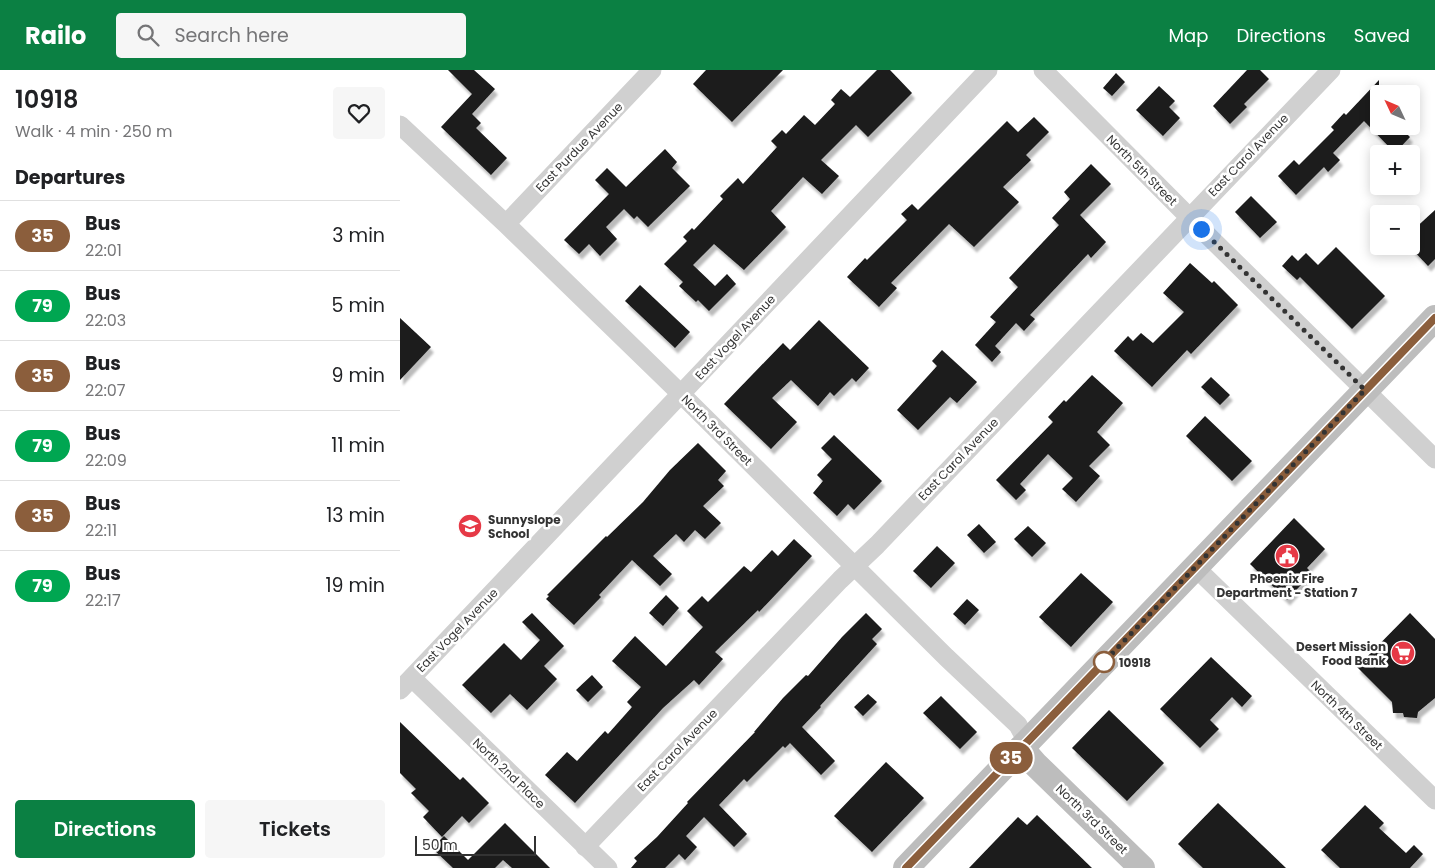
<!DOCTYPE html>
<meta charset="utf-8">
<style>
:root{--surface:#fff;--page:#f6f6f6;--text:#202124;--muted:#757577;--line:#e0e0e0;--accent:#0b8043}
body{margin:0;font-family:Poppins,sans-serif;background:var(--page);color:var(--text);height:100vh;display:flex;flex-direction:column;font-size:19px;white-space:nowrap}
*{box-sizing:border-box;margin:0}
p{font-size:16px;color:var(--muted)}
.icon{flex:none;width:28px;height:28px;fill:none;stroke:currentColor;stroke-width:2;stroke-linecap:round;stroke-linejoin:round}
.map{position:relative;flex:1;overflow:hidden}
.drawer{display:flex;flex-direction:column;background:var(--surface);width:400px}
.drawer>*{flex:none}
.badge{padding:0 10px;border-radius:16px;font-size:18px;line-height:32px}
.needle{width:32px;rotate:314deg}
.controls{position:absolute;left:970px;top:15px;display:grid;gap:10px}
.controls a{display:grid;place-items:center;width:50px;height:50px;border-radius:5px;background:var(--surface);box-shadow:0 2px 12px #0003;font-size:25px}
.scale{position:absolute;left:15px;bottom:12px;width:121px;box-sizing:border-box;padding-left:5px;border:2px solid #333;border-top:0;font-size:14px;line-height:18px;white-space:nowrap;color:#333;-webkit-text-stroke:4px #fff;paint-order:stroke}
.you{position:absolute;width:25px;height:25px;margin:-12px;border:4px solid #fff;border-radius:50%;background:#1a73e8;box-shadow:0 0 0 8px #1a73e833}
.map>.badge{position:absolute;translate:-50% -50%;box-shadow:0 0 0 2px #fff}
h2{padding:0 15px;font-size:19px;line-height:45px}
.round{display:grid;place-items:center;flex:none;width:52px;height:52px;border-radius:5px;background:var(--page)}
.head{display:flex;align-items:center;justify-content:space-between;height:85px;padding:0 15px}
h1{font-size:24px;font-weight:600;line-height:38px}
.primary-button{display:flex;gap:10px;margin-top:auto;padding:10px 15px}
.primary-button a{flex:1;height:58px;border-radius:5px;background:var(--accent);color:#fff;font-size:20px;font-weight:600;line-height:58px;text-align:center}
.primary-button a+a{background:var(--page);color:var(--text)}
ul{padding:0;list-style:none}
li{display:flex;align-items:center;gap:15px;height:70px;padding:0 15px;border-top:1px solid var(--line)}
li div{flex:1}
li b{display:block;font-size:19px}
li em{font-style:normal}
li .badge{min-width:55px;font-weight:700;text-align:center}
header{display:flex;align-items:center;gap:30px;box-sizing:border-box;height:70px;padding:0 25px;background:var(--accent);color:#fff}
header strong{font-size:24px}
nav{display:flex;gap:28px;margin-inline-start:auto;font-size:18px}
.search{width:350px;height:45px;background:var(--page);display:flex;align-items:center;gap:12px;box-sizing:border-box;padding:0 18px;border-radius:5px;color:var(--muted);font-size:19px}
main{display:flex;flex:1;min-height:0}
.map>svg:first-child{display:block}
</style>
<header>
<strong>Railo</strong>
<div class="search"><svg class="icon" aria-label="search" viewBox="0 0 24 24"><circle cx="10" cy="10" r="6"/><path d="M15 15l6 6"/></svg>Search here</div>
<nav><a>Map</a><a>Directions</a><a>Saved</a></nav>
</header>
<main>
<section class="drawer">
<div class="head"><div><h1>10918</h1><p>Walk · 4 min · 250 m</p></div><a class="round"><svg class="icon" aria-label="heart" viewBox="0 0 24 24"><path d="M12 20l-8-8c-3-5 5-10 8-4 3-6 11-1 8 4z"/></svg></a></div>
<h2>Departures</h2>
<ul>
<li><span class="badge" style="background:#8b5e3c;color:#fff">35</span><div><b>Bus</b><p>22:01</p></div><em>3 min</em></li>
<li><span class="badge" style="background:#00a651;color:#fff">79</span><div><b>Bus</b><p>22:03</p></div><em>5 min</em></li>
<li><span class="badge" style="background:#8b5e3c;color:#fff">35</span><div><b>Bus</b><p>22:07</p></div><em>9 min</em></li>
<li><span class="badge" style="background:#00a651;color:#fff">79</span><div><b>Bus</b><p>22:09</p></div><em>11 min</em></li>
<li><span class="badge" style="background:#8b5e3c;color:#fff">35</span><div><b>Bus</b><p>22:11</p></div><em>13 min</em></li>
<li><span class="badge" style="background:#00a651;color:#fff">79</span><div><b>Bus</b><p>22:17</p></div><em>19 min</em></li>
</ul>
<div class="primary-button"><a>Directions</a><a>Tickets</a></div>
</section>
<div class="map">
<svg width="1035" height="798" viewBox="0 0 1035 798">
<defs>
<filter id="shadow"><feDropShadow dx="3" dy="5.5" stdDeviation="1" flood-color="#0004"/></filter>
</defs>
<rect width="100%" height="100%" fill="#fff"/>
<path fill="#1a1a1a" filter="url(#shadow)" d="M48,0H74L95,19L72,44L81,53L76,58L107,88L91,105L41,57L72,24Z
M306,0H383L332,52L293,14Z
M477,0H490L512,23L468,67L456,55L421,90L439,106L422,124L403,107L371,141L386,157L344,200L314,174L293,195L315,216L327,204L336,214L309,241L298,230L296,232L279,216L283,212L264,194L287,171L283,167L292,158L294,160L323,129L320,126L338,108L343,114L377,77L371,71L382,60L386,64L404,45L415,55L435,34L431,30L441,19L450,27Z
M847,0H860L869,9L844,34L847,37L830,54L813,36Z
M716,3L725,12L712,26L703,18Z
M979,10V56H999L1010,67L995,83L964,51L933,83L940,90L928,102L924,97L896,125L878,106L894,90L899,95L934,60L931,57L944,43L946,45Z
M759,16L775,31L769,37L780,48L763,66L736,40Z
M634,47L649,62L626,85L631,90L603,117L619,132L574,177L549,154L491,213L497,218L479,237L447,207L465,188L467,190L507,150L501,144L512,134L518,140L607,51L618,62Z
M265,79L277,92L272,98L290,116L248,157L237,146L234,149L224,139L206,157L217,169L200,186L189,174L179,184L164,170L209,124L195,110L207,98L226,117Z
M691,94L711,114L680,145L706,172L691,188L688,184L630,245L635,249L624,261L616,253L595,276L601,282L592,292L575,275L596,252L590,247L618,217L609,208L659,155L652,148L670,129L664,122Z
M851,126L877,152L860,168L835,142Z
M1035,140V189L1028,196L1011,178V162Z
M936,177L985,226L952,259L900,207L897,210L882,196L892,185L898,191L906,183L918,195Z
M790,193L812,213L814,211L838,235L791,284L787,280L752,317L714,281L728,266L733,271L741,263L753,273L784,242L763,223Z
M240,215L290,262L275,278L225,231Z
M0,248L31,277L0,310Z
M419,250L469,298L456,312L452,308L434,326L430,322L418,336L391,310L372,328L397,352L371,379L324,334L383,273L390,280Z
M542,280L577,312L557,333L550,327L518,360L497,340L537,296L532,291Z
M692,305L723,333L697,362L710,375L689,396L700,406L676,432L662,419L673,408L648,384L620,414L626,420L616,430L596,410L653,352L648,347L664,330L666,332Z
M811,307L830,325L820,335L801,317Z
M805,346L852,391L832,411L786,366Z
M434,365L482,411L454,440L448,434L437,446L413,423L423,411L417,405L432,389L421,378Z
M298,373L326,401L318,410L324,416L303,436L321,453L305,469L295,460L284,472L276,464L253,486L272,504L260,516L232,490L199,525L201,527L174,555L146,529L149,526L147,525L206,466L207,467L243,432L270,400Z
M894,448L925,479L907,498L912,503L887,530L850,494Z
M579,454L596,472L584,483L567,465Z
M628,456L646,473L632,487L614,469Z
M394,469L412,486L380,520L359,542L358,540L315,582L323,589L299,615L294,610L263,638L175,733L145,705L167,682L177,691L205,661L208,664L232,637L227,632L241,617L212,591L235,566L266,596L303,557L287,541L302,526L308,532L344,496L351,502L372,480L378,486Z
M537,476L555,493L531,518L513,501Z
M681,503L713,532L671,577L639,547Z
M266,525L279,538L263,556L249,543Z
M567,529L579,540L565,555L553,544Z
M132,543L164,576L144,596L157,609L127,640L110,624L91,643L62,615L104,573L121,590L140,570L122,552Z
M466,543L482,559L472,569L477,574L420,636L421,637L402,657L435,691L421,705L390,673L385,678L383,676L347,712L344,709L319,735L347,764L334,777L304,747L286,766L297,777L285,790L279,784L265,798H231L237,791L234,788L257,767L288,733L287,732L355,662H354L383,628L406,605L408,606L442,567Z
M1010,543L1035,569V628L1018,642L1017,648L1004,647L1003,643H993L992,632L957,597Z
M811,587L852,626L842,637L832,627L810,650L819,659L800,678L760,639Z
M192,605L203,617L188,632L176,620Z
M468,624L477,632L463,646L454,637Z
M541,626L577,662L560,679L523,643Z
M709,640L764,693L727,731L672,678Z
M0,652L60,710L63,707L89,733L69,753L62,746L42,767L23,747L29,741L11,723L16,719L0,703Z
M486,692L524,728L472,782L434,746Z
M818,733L886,798H803L778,774Z
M965,735L984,753L979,758L1006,783L1014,775L1023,784L1010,798H940L921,780Z
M637,745L692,798H569L618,747L627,755Z
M105,753L150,798H112L103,790L95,798H53L32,778L44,766L68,790Z"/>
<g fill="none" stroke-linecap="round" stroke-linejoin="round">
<path stroke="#d0d0d0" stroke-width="19" d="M643,0L789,147L1035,389
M0,55L106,154L281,324L546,587L618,655L627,672
M106,154L252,0
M795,497L1035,730
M12,608L208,798
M0,620L588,0
M185,777L440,510L477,475L931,0"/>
<path stroke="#bdbdbd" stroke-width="26" d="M621,678L635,694L742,798
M506,798L1035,248"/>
</g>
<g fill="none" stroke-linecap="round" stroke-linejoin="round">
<g stroke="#fff" stroke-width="11">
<path id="line" d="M506,798L1035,248"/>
</g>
<use href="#line" stroke="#8b5e3c" stroke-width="8"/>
<path stroke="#333" stroke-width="5" stroke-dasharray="0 9" d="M704,592L702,594L965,320L801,159"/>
</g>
<defs>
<g id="school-disc" transform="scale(1.25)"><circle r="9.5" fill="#e63946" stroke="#fff"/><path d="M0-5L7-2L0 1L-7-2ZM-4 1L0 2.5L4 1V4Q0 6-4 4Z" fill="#fff"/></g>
<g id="civic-disc" transform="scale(1.25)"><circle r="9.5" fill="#e63946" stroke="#fff"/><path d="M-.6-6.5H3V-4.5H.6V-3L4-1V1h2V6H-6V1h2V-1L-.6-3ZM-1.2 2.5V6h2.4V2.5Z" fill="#fff"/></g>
<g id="supermarket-disc" transform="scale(1.25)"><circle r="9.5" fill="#e63946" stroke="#fff"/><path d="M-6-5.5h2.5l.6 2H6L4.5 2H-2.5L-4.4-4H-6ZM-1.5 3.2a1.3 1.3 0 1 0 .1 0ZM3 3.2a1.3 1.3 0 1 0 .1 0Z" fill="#fff"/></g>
</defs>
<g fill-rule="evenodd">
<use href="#school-disc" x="70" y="456"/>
<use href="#civic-disc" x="887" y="486"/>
<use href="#supermarket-disc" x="1003" y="583"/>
</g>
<circle fill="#fff" stroke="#8b5e3c" stroke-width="2.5" cx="704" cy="592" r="10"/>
<g text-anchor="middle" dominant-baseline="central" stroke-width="5" stroke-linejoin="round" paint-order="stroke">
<g font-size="12" fill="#333" stroke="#fff">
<text transform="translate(179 77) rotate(-46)">East Purdue Avenue</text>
<text transform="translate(848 85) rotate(-46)">East Carol Avenue</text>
<text transform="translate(742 100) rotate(45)">North 5th Street</text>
<text transform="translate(335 267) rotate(-47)">East Vogel Avenue</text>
<text transform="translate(317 360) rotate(45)">North 3rd Street</text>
<text transform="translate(558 389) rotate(-46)">East Carol Avenue</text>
<text transform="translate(57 560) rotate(-46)">East Vogel Avenue</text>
<text transform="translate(947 645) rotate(44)">North 4th Street</text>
<text transform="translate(277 680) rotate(-46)">East Carol Avenue</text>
<text transform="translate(109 703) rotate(44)">North 2nd Place</text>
<text transform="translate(692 749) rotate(44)">North 3rd Street</text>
</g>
<g font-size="12" font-weight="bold" fill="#333" stroke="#fff" text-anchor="start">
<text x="88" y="449">Sunnyslope<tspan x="88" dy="14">School</tspan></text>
<text x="887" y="508" text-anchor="middle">Phoenix Fire<tspan x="887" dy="14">Department - Station 7</tspan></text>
<text x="986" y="576" text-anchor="end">Desert Mission<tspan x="986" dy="14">Food Bank</tspan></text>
</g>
<g font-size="12" font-weight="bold" fill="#333" stroke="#fff" text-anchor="start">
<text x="719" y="592">10918</text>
</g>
</g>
</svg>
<div class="controls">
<a><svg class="needle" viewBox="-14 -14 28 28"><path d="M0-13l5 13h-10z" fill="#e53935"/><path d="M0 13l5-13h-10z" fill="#757577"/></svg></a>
<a>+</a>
<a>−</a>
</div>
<div class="scale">50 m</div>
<div class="you" style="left:801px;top:159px"></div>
<b class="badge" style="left:611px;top:688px;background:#8b5e3c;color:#fff">35</b>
</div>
</main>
